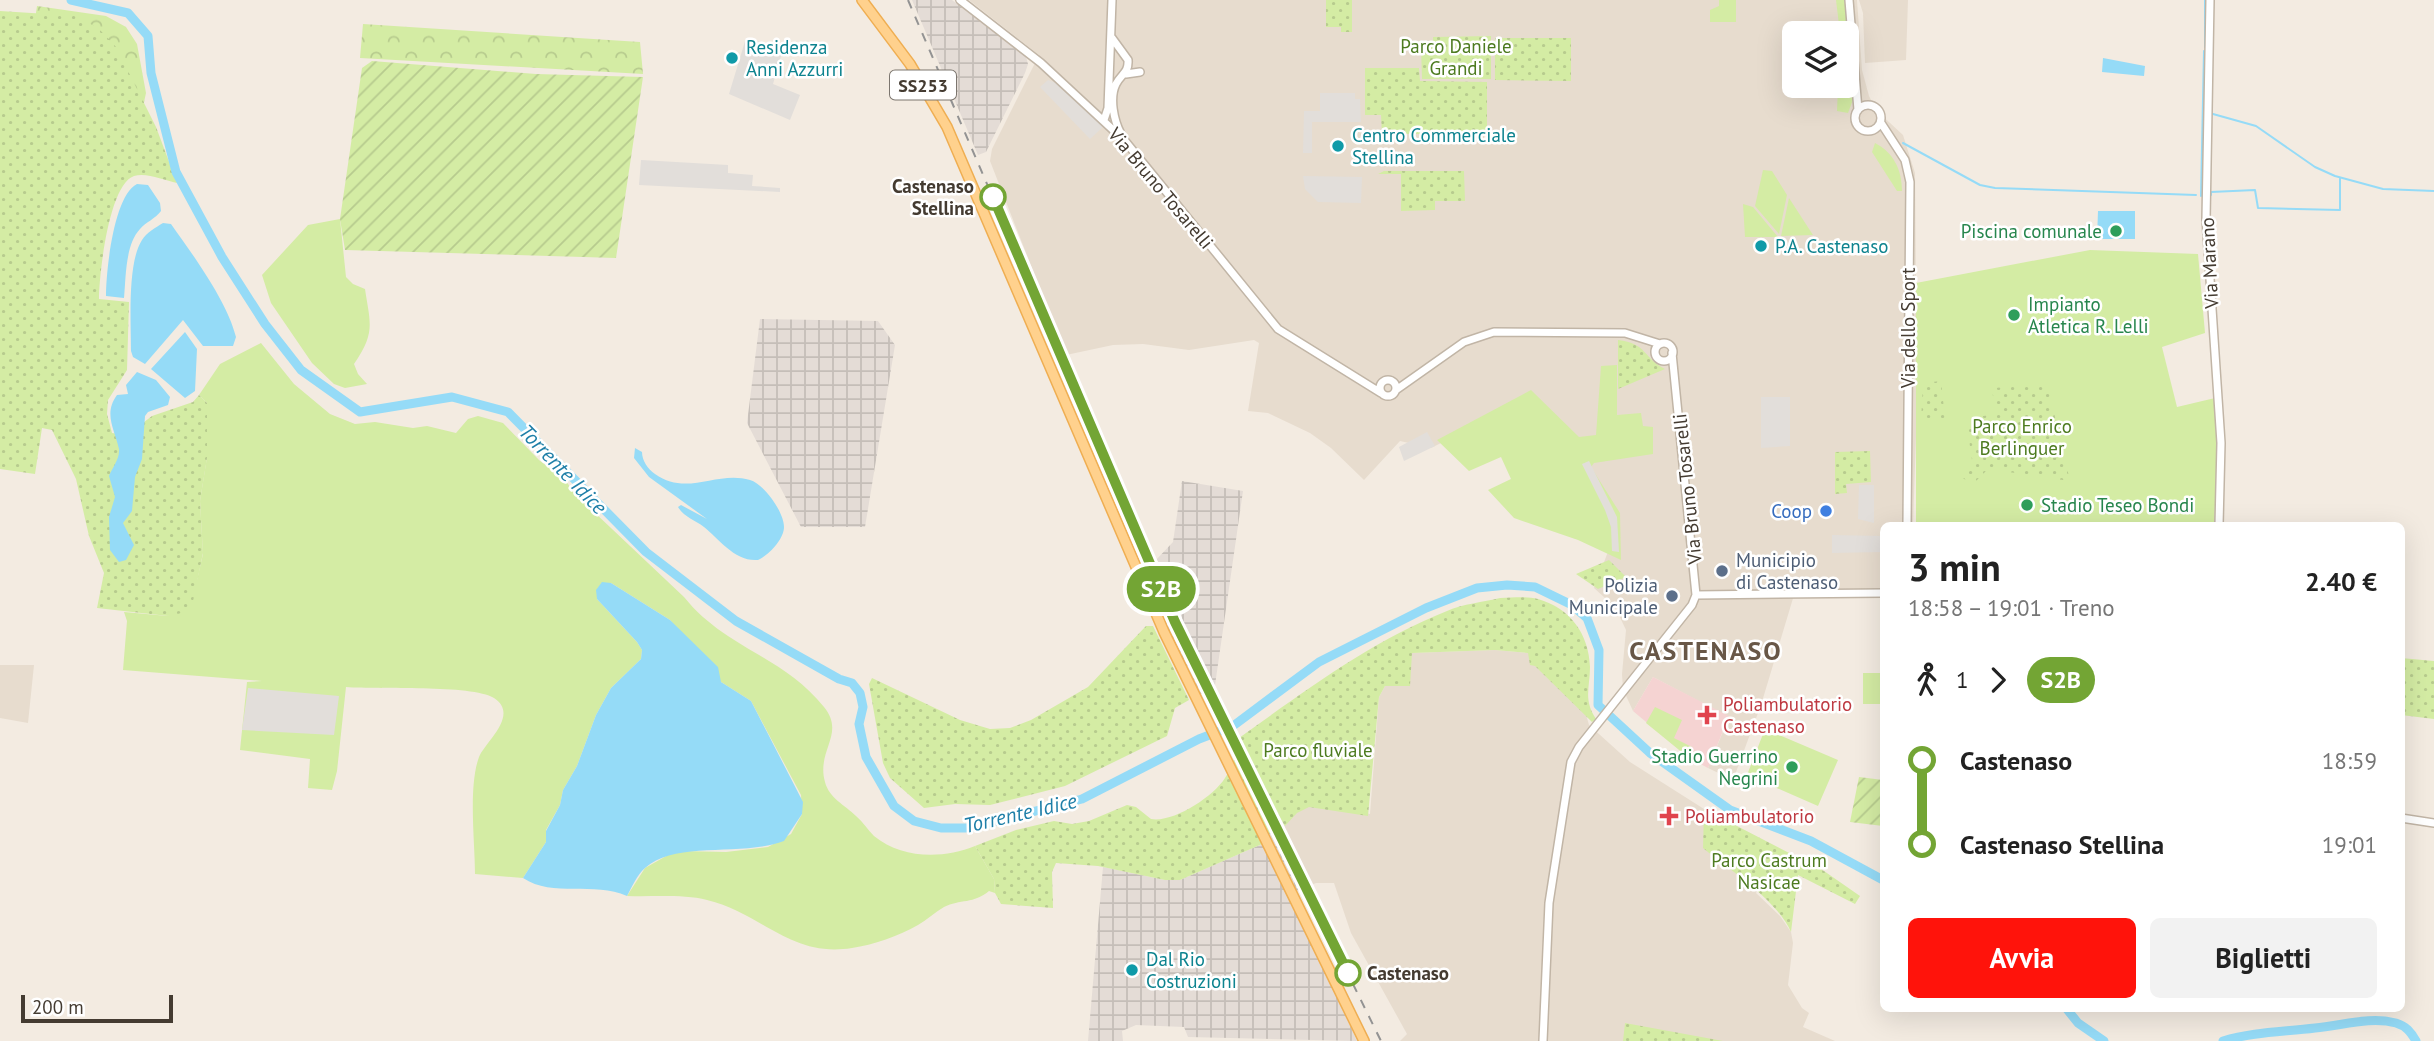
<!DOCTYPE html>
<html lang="it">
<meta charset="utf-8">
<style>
:root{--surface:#fff;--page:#f2f2f2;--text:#222;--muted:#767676;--accent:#ff130b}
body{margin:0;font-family:"PT Sans",sans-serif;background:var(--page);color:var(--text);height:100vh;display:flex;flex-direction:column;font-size:26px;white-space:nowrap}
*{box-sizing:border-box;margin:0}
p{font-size:23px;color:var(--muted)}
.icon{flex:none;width:38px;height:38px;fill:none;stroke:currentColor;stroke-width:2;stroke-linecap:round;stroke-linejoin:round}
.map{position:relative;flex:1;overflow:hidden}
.details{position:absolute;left:1880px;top:522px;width:525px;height:490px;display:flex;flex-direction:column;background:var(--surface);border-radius:10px;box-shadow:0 7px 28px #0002}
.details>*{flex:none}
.badge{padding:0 14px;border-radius:23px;font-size:24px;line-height:46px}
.tools{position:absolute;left:1782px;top:21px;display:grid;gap:14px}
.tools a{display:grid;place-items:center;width:77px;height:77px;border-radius:10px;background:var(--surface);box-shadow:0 7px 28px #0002;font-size:35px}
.scale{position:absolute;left:21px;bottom:18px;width:152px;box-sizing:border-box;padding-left:7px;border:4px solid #443b31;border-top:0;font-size:19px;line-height:24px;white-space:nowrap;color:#443b31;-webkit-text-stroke:5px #fff;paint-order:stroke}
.map>.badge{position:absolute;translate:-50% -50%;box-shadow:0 0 0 4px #fff}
.legs{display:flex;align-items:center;gap:10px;height:77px;padding:0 28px;font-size:23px}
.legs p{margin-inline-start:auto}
.summary{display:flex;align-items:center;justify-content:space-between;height:119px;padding:0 28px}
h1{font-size:38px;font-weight:800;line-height:52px}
.action{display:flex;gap:14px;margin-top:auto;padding:14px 28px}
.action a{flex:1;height:80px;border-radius:10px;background:var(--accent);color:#fff;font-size:28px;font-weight:800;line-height:80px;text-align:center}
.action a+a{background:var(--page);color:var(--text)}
ul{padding:0 28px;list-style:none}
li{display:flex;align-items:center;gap:24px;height:84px;font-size:26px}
li i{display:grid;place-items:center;width:10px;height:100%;margin:0 9px;background:currentColor}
li i::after{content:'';width:18px;height:18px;margin:-9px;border:5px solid;border-radius:50%;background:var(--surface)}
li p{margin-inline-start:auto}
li:first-child i{background:linear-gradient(#0000 50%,currentColor 0)}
li:last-child i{background:linear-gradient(currentColor 50%,#0000 0)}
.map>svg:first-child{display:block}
</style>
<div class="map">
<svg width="2434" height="1041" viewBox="0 0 2434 1041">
<defs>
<pattern id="industrial-grid" width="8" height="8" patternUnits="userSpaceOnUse" patternTransform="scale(1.75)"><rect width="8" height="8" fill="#e4dcd6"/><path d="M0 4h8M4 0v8" fill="none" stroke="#c5beb8"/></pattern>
<pattern id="forest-crowns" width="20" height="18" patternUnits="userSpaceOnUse" patternTransform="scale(1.75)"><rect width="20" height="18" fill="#d4eca4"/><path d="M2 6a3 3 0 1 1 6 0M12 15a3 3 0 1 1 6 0" fill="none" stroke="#b7cb8e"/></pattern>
<pattern id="park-dots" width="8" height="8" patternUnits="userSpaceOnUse" patternTransform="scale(1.75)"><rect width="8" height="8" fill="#d4eca4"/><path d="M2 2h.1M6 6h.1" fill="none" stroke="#b7cb8e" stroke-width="1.8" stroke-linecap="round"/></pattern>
<pattern id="garden-furrows" width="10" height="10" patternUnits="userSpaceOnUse" patternTransform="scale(1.75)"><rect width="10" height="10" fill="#d4eca4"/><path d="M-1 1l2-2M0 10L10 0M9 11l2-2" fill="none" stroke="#b7cb8e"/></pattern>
</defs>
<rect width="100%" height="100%" fill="#f3ebe1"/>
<path fill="#e7dcce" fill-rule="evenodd" d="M969,0H1857L1862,70L1869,96L1876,110L1903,135L1915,173L1917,407L1913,525H1883V592L1794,595L1761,705L1733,780L1708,768L1729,717L1653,677L1633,711L1623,689L1622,674L1626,630L1615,607L1594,588L1611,544L1507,410L1431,448L1400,441L1364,480L1331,448L1310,433L1268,413L1248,411L1259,343L1254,340L1189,350L1143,344L1113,345L1066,355L990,161L992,149L1039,55ZM1794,33H1846V86H1794Z
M1859,0H1908L1906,60L1865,63L1863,13Z
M1495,650L1528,653L1584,707L1589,725L1630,762L1704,809L1782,850L1756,893L1780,916L1791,932L1793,943L1788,985L1802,1008L1809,1013L1803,1027L1835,1041H1400L1407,1034L1351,933L1334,883H1316L1306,887L1275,824L1285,812L1313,801L1370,814L1379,697L1385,686L1412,653Z
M0,665H34L28,723L0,718Z"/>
<path fill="url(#industrial-grid)" d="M912,0H952L1026,57L1028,64L1025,73L986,152L978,155Z
M760,319L878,321L895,345L865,527H801L747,423Z
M1182,481L1243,491L1214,692L1196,695L1138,579L1173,542Z
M1275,824L1306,887L1292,894L1357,1041L1188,1037L1184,1027L1136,1025L1122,1031L1123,1041H1088L1103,867L1165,880H1180L1262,844Z"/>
<path fill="#f5d3d2" d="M1653,677L1729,716L1708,768L1689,758L1633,711Z"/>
<path fill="#d4eca4" d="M1719,0H1736V22H1710V10L1719,6Z
M1836,0H1846L1854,97L1848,113L1837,111L1838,86H1846V33H1840Z
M1875,143C1894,153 1902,170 1902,191H1897L1872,152Z
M1763,170L1772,171L1787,195L1779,234L1755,206Z
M1789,198L1813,235L1781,236Z
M1743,204L1753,207L1778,237H1745Z
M340,219L346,277L353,284L365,289C370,323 376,332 354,364L358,374L367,384L345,388L334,384L312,363L271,303L262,275L308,225Z
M2090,250L2198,254L2205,333L2162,347L2177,407L2215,398L2217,467L2214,525H1916V283Z
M261,343L294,384L330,414L355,424L375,422L413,428L427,426L456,433L468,419L478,416L503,423L539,460L566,481L575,494L684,597C726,649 782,655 824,707C846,734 816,750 825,782C829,798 845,805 856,816C863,822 868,830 874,836C902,859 943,859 975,846L994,879L995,893L989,891C974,904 960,899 944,907C935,912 927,920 918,925C899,936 873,945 852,948C790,958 762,913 707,900C683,894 652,897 627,896L645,868L668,855L682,851L726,852L768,847L791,834L802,814L801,795L751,701L721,682L670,620L611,583L597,599L637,642L642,650L641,659L611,688L596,715L577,766L563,790L560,805L546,830V842L523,878L475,874C475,842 468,787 479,757C485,742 520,715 494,698C471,684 378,690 346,687L337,771L332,790L308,788L310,759L240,750L247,682L262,681L123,670L127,621L124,612L168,616L197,580L203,554L200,501L207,457V403L199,395L220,364Z
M1617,365V415L1641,413L1643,426L1653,427V454L1594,463L1591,467L1620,513L1621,560L1578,540L1514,518L1488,490L1511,479L1501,457L1469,471L1437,440L1531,390L1579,437L1596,435L1601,366Z
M1863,673H1883V704H1863Z
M1655,707L1682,720L1674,738L1692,747L1689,758L1646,723Z
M1765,729L1838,760L1818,806L1747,775Z"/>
<path fill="url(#forest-crowns)" d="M37,6L106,16L126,27L137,44L146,93L139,125L29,60Z
M363,24L640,42L643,74L360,58Z"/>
<path fill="url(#park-dots)" d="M1326,0H1352V32H1341V27H1326Z
M0,11L63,15L72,12L100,30L116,47L156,127L177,183C164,180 146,172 134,176C109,184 99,275 99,299L129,302L127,370L108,400L107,414L112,433L127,435L152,416L193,402L199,395L207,403V458L200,501L203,553L191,611L168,616L97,608L104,573L89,536L76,479L52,430L42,428L35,474L0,469Z
M1491,36V79H1422L1421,46H1433V37Z
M1495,38H1571V81L1495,80Z
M1365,68H1419L1420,81L1487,82V134H1382L1381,115H1365Z
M1384,171H1464L1465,201H1435V210L1401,211V174H1378Z
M1618,340C1647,343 1644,359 1665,369L1618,389Z
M1941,381L1945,418L1939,422L1921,421L1923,383Z
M2036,385L2048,387L2070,481L1988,469L1972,485L1963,478L1972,460L1966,419L1995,414L1992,388Z
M1870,451L1871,482L1846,484L1847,493L1835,494V452Z
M1609,560L1626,577L1598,589L1576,574Z
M1500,598C1512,598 1526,596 1538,599C1570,608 1589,634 1590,667C1590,687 1583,700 1596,719L1592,722L1535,666L1530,665L1528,653L1495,650L1412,653L1410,686H1385L1379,697L1368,816L1309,807L1297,813L1285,826L1280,818L1262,844L1180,880H1165L1098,866L1056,863L1052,872L1053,908L1001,904L995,893L994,879L975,846L1016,830L1054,821L1072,824L1089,821L1127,805L1136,807L1151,819C1173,823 1213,797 1225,778C1232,768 1234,755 1242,744L1239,738C1305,691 1371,641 1447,611C1463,604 1483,602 1500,598Z
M1146,626H1153L1189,700L1175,708L1167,736L1065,786L990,805L955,804L924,808L890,778L883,763L869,684L872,678L960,720L990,729L1010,728L1031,720L1088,687Z
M2401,658L2434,661V719L2401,715Z
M1704,809L1824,871L1860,896L1855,904L1798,875L1791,932C1777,900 1730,870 1703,848Z
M1625,1023L1723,1041H1623Z"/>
<path fill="url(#garden-furrows)" d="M372,61L536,74L643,77L616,258L345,250L340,219L362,68Z
M1859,777L1883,780V826L1850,822Z"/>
<path fill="#e2deda" d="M746,38L783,49L773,84L800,95L790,120L729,94Z
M1048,80L1059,84L1103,127L1090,139L1040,87Z
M1320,93H1355V99H1360L1361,122H1312V153H1303L1304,111H1320Z
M641,160L728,165V173L753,175L752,186L780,188V192L639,185Z
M1303,176L1362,177L1361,203L1318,202L1305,189Z
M1761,397H1790V446L1761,448Z
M1427,432L1435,446L1404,461L1399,447Z
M1589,461L1617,517L1619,552L1612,551L1611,527L1605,510L1582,464Z
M1859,485H1874V523L1858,519Z
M1832,535L1883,536V552L1832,553Z
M248,688L339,696L334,735L242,730Z"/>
<path fill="#95dbf7" d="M2103,58L2145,66L2144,76L2102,72Z
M137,184L148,185L160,203L161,211C155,219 146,222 140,229C125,245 126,278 124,298L106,296C106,270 114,195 137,184Z
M2098,211H2135V239H2097Z
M163,223L171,224C193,255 227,301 236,337L233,346H203L183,320L145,364L133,357L131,351C131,323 127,263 142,240C147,232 155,228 163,223Z
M185,332L197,349L195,391L185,398L151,369Z
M137,372L156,380L170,397L168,405L148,412L145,416L142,459L135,477L132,511L123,523L134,545L126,560L119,562L110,550L109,517L115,497L109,476C112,468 120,459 119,449C115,430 103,414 117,395L128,394L126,385Z
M635,448L642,452C642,461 648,469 655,474C687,497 717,470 750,480C764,484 784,512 784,527C784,539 769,555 758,560C735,562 719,539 704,527C695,520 684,517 678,507L681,505L707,519L649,477L634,458Z
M602,582L611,583L670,620L718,667L721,682L751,701L803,802L802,814L784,841C741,857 676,840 645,868C637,875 632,887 627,896C594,881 553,898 523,878L546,842V831L560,805L563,790L577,766L596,715L611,688L641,659L642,650L637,642L597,599L596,590Z"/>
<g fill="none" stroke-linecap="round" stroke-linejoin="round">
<path stroke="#95dbf7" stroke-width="2" d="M2205,0V47
M2213,114L2256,126L2315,167L2335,176L2383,189L2434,191
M1903,143L1980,185L1995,188L2196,195
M2211,195V192L2255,190L2258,208L2340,210V179
M2201,196L2204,51"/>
<path stroke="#95dbf7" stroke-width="9" d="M71,0L128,13L148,36L151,73L176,172L222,257L265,324L301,370L360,412L452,397L508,412L646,552L736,621L839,679L852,683L860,693L863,707L859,724L866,757L894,806L914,821L941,828H970L1082,799L1199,739L1233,726L1319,662L1426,608L1477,588L1507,585L1535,587L1572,605L1587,618L1599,650L1598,705L1650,753L1730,810L1811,841L1883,880
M2066,1008L2078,1023L2104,1041
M2223,1041C2253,1032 2283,1032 2315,1028C2341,1026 2370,1016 2396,1023C2406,1026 2411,1032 2416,1041"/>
<g stroke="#c1b5a6" stroke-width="10">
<path id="tertiary" d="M960,0L1041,63L1125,141L1278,329L1381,393
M1849,0L1858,110
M2210,0L2206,219L2221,443L2219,525
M1112,38L1128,60C1129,73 1121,74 1116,84C1109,98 1114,121 1121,134
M1126,74L1140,72
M1855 118a13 13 0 1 1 26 0a13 13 0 1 1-26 0Z
M1104,120L1108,108L1112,0
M1881,123L1905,160L1910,182L1907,525
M1655 352a9 9 0 1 1 18 0a9 9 0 1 1-18 0Z
M1380 388a8 8 0 1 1 16 0a8 8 0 1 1-16 0Z
M1396,390L1464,342L1494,332L1625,333L1660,344
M1696,595L1883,593
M2401,818L2434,823
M1543,1041L1549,903L1571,762L1579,747L1692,605L1696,595L1672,353"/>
</g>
<g stroke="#efae52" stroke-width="12">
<path id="primary" d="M862,0L910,64L947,127L1164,632L1364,1041"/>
</g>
<use href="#tertiary" stroke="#fff" stroke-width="7"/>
<use href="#primary" stroke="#ffd18d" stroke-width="9"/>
<path stroke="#939393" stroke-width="2" stroke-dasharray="9 9" stroke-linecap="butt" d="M908,0L1175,622L1381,1041"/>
</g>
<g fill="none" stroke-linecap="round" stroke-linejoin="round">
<g stroke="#fff" stroke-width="16">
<path id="line-1" d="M993,197L1175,622L1348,973"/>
</g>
<use href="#line-1" stroke="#73a534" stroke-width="10"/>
</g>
<g fill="#0f9aa8" stroke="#fff" stroke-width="2.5">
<circle cx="732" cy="58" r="7"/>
<circle cx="1338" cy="146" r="7"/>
<circle cx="1761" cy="246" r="7"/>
<circle cx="1132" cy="970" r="7"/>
</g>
<g fill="#fff" stroke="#73a534" stroke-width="3.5">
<circle cx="993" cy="197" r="12"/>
<circle cx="1348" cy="973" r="12"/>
</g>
<g fill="#2e9e5b" stroke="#fff" stroke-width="2.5">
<circle cx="2116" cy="231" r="7"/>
<circle cx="2014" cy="315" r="7"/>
<circle cx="2027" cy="505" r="7"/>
<circle cx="1792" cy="767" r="7"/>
</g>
<circle fill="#3f7fe0" stroke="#fff" stroke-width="2.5" cx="1826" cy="511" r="7"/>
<g fill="#5c6f8a" stroke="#fff" stroke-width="2.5">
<circle cx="1722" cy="571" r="7"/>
<circle cx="1672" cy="596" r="7"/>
</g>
<g fill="#e0444e" stroke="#fff" stroke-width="2.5">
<path d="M1703.5 704.5h7v7h7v7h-7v7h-7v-7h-7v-7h7z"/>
<path d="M1665.5 805.5h7v7h7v7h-7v7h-7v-7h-7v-7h7z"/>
</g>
<g text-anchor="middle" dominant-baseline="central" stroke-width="5" stroke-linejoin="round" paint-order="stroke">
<rect fill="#fff" stroke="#7c766f" stroke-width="2" x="890" y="70.5" width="66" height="29" rx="5"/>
<g font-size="18" font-weight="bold" fill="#443b31">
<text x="923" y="85">SS253</text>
</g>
<g font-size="19" fill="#4d7b20" stroke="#fff">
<text x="1456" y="46">Parco Daniele<tspan x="1456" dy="22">Grandi</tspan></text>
<text x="2022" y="426">Parco Enrico<tspan x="2022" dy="22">Berlinguer</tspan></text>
<text x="1318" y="750">Parco fluviale</text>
<text x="1769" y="860">Parco Castrum<tspan x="1769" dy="22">Nasicae</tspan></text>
</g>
<g font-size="19" fill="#0d838f" stroke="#fff" text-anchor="start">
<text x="746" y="47">Residenza<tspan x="746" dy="22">Anni Azzurri</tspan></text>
<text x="1352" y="135">Centro Commerciale<tspan x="1352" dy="22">Stellina</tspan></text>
<text x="1775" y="246">P.A. Castenaso</text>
<text x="1146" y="959">Dal Rio<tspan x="1146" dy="22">Costruzioni</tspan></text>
</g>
<g font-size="19" font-weight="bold" fill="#443b31" stroke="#fff" text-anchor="end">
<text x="974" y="186">Castenaso<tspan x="974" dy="22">Stellina</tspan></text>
<text x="1367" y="973" text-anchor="start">Castenaso</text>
</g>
<g font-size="19" fill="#443b31" stroke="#fff">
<text transform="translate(1161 188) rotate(50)">Via Bruno Tosarelli</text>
<text transform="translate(2209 263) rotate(-93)">Via Marano</text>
<text transform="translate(1908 328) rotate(-90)">Via dello Sport</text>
<text transform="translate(1687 489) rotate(-96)">Via Bruno Tosarelli</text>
</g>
<g font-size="19" fill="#27864d" stroke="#fff" text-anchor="end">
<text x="2102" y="231">Piscina comunale</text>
<text x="2028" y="304" text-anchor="start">Impianto<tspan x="2028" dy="22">Atletica R. Lelli</tspan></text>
<text x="2041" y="505" text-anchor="start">Stadio Teseo Bondi</text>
<text x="1778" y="756">Stadio Guerrino<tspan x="1778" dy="22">Negrini</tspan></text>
</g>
<g font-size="19" fill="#366cbe" stroke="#fff" text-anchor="end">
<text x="1812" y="511">Coop</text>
</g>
<g font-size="19" fill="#4e5e75" stroke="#fff" text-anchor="start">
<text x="1736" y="560">Municipio<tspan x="1736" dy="22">di Castenaso</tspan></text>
<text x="1658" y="585" text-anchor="end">Polizia<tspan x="1658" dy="22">Municipale</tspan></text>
</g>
<g font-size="19" fill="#be3a42" stroke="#fff" text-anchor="start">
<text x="1723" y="704">Poliambulatorio<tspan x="1723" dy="22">Castenaso</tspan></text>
<text x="1685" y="816">Poliambulatorio</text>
</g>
<g font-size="21" font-style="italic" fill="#1f7fa8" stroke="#fff">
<text transform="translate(563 469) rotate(46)">Torrente Idice</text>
<text transform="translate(1020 813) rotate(-13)">Torrente Idice</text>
</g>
<g font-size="26" font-weight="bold" letter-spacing="2" fill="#685747" stroke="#fff">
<text x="1706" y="650">CASTENASO</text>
</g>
</g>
</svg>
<div class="tools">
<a><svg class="icon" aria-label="layers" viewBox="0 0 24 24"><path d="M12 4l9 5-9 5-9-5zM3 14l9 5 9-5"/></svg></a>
</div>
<div class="scale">200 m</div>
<b class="badge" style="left:1161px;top:589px;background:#73a534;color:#fff">S2B</b>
<section class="details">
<div class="summary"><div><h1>3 min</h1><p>18:58 – 19:01 · Treno</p></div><b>2.40 €</b></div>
<div class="legs"><svg class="icon" aria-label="walk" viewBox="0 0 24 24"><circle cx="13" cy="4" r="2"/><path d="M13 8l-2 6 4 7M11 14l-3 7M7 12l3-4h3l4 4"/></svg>1<svg class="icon" aria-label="forward" viewBox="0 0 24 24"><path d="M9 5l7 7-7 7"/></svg><b class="badge" style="background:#73a534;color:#fff">S2B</b></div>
<ul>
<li><i style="color:#73a534"></i><b>Castenaso</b><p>18:59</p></li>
<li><i style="color:#73a534"></i><b>Castenaso Stellina</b><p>19:01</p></li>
</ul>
<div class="action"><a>Avvia</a><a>Biglietti</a></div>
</section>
</div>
